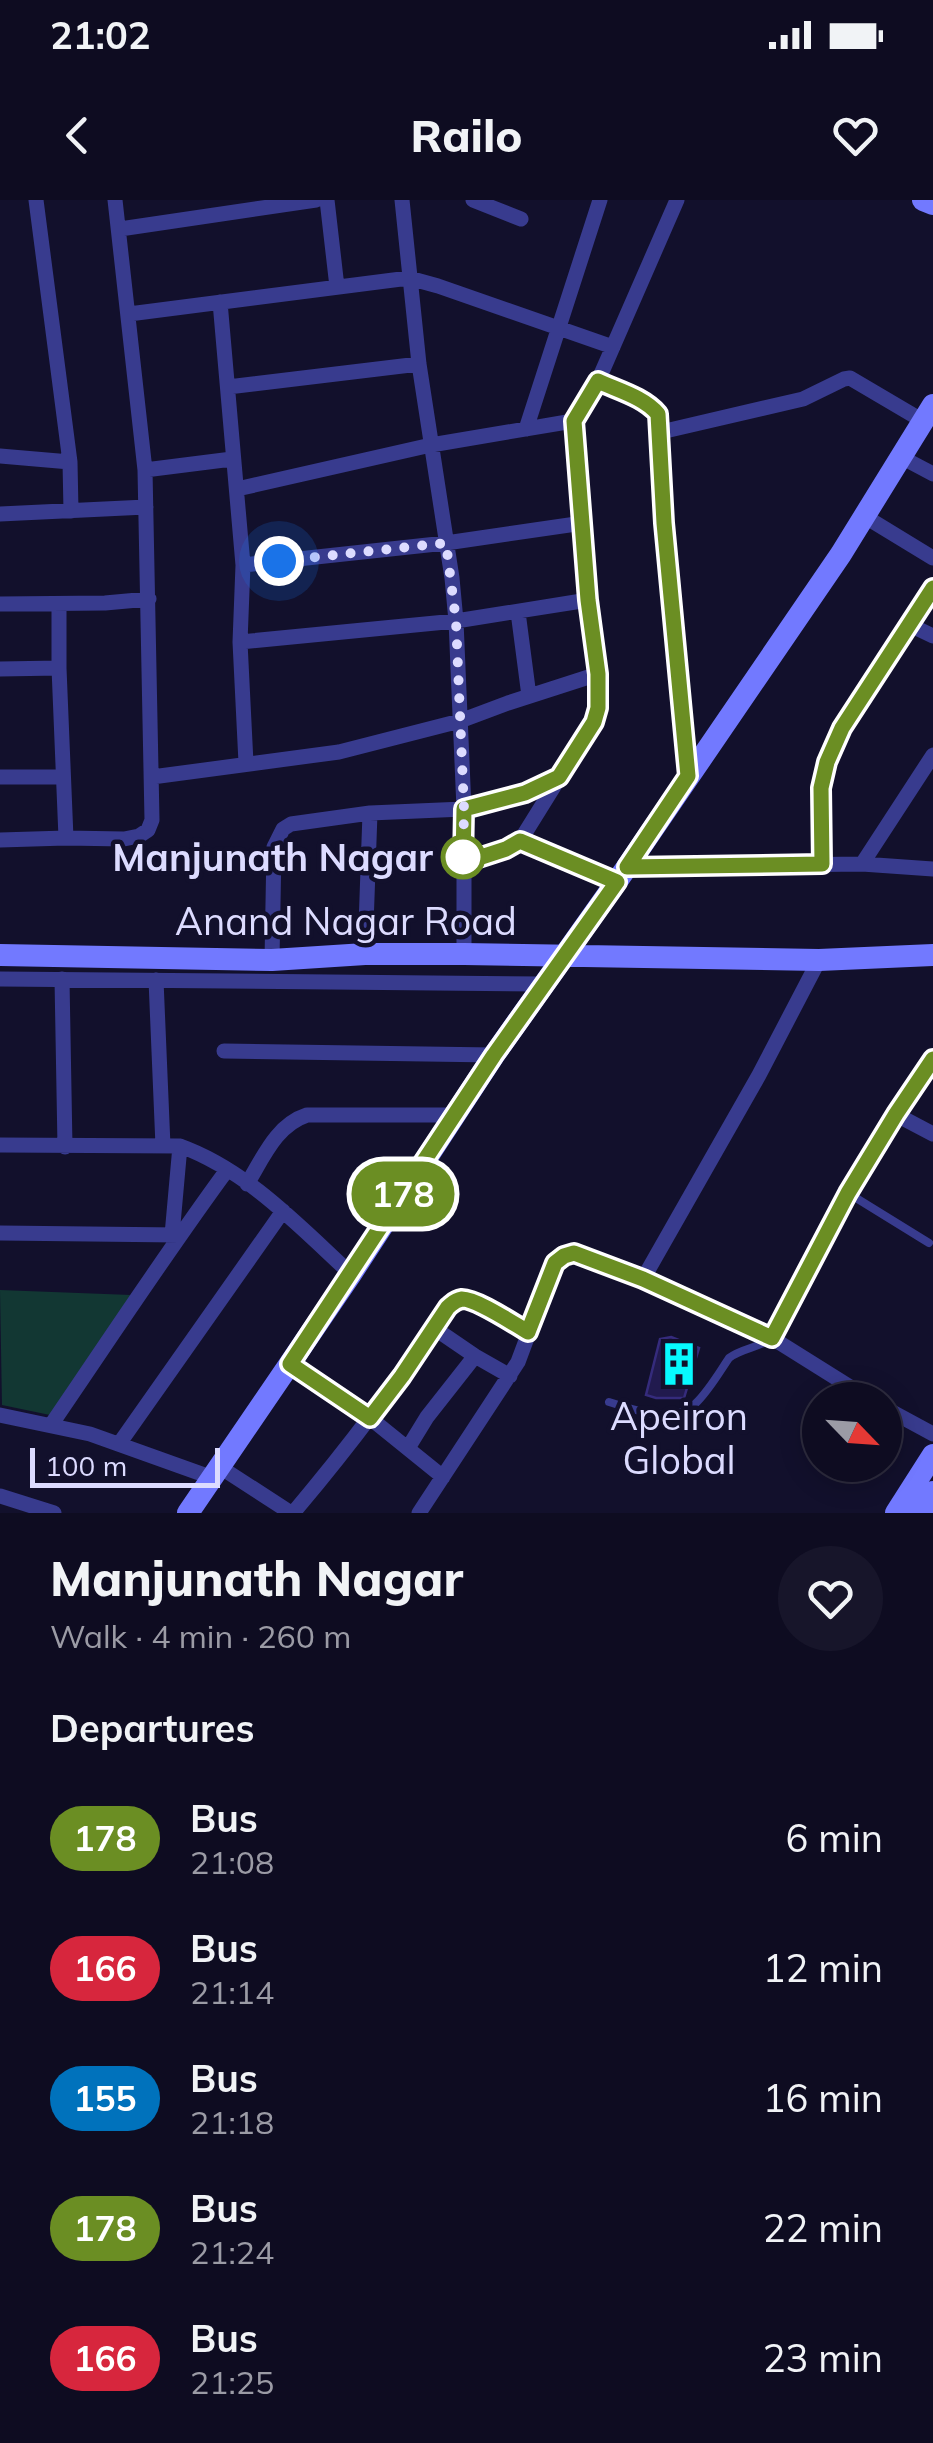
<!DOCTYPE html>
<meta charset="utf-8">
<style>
:root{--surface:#0e0c21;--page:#17152a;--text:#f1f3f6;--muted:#9b9ba5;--line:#2e2c3f}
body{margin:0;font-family:Mulish,sans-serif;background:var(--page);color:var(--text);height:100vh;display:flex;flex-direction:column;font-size:38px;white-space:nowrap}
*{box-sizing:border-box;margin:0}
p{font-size:32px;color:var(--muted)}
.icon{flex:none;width:55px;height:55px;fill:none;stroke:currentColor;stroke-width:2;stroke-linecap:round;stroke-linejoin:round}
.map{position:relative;height:1313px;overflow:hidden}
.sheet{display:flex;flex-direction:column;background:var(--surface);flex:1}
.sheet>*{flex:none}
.badge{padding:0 20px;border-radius:32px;font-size:35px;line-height:65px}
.needle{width:65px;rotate:115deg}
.buttons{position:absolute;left:802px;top:1182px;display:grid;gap:20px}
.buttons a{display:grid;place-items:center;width:100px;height:100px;border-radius:50%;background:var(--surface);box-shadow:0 5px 25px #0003,0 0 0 2px var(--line);font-size:50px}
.scale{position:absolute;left:30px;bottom:25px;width:190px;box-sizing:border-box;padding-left:10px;border:5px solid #dcdbff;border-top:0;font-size:28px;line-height:35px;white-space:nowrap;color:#dcdbff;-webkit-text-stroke:8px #12102c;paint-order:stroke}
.you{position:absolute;width:50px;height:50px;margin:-25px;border:8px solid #fff;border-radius:50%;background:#1a73e8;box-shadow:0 0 0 15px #1a73e833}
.map>.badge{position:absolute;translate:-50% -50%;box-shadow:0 0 0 5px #fff}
h2{padding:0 50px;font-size:38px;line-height:90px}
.round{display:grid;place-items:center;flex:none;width:105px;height:105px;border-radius:52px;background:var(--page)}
.head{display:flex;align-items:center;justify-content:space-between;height:170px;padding:0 50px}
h1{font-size:48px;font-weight:800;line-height:75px}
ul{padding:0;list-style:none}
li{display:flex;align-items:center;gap:30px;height:130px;padding:0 50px}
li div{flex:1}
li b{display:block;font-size:38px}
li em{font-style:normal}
li .badge{min-width:110px;font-weight:700;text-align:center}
.status{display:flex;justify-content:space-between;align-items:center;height:70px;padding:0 50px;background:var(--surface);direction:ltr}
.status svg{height:28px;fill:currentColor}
header{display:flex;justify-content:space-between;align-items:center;height:130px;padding:0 50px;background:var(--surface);font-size:45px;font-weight:800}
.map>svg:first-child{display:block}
</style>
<div class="status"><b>21:02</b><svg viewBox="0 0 49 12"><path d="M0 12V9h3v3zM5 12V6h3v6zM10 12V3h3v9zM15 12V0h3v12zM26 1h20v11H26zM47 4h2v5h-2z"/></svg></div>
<header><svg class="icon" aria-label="back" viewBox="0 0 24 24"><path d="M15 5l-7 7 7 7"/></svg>Railo<svg class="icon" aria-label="heart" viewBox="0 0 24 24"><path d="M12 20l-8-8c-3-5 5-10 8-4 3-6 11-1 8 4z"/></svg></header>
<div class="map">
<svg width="933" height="1313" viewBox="0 0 933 1313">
<rect width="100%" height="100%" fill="#12102c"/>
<path fill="#123733" d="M0,1090L131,1095L50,1215L2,1205Z"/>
<path fill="#211a4e" stroke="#352b7c" stroke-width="2.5" d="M671,1137L699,1148L684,1198H656L646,1195L660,1139Z"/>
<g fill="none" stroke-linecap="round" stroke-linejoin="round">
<path stroke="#383b8e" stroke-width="8" d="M848,993L929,1043
M609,1202C635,1210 672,1225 695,1204C708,1192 719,1173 729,1158C742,1148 759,1148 772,1138"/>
<path stroke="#383b8e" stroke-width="15" d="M36,0L70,262L71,311
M327,0L337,87
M402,0L419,164L452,378L456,421L464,609V754
M473,0L521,19
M120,29L316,0
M220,102L243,365L240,442L246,563
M129,114L409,78L438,86L613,147
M598,181C618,190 644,197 658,214L664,323L688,576
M228,187L419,164
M526,229L600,0
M661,232L803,199L844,179L850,178L923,221
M0,256L70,262
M901,257L933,274
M145,270L232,259
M237,289L431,245L573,221
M0,314L146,307
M864,316L933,358
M243,365L446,343L583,323
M0,404L105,403L149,399
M59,405V468L66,638
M518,412L529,496
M910,425L933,436
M240,442L456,421L588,400
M0,469L59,468
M0,577H62
M152,577L339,552L460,521L508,503L598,474
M0,640L66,638L124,639L139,636L148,630L152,620L145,270L115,0
M520,641L617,682
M463,663L506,649L520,641L594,522L598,508V474L588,400L573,221L598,181L677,0
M822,664L821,587L827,562L842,529L933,388
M862,664L933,555
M627,667L862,664L933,669
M365,754L370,613
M272,760L274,647L283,629L291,624L370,613L464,609L525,593L559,577
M0,779L543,784
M62,779L65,947
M156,780L163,946
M224,851L494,855
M895,914L933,934
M0,945L180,946C247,970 300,1027 351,1074
M247,984C263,958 276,925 307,915H455
M0,1033L179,1035
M172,1035L180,946
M643,1079L759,875L819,760
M434,1128L475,1156L510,1176
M772,1138L848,993L895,914L933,859
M290,1164L370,1218L443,1277
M885,1208L933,1234
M0,1215L90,1234L213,1278
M51,1225C109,1140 166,1053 227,970
M119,1244L283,1011
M408,1248L427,1217L475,1156
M220,1267L291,1313
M0,1296L54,1313
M293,1313C349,1247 400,1179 448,1107C453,1103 455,1100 462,1099C477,1099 514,1124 528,1133
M419,1313L518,1162L555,1063L564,1056L573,1053L643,1079L772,1138L871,1200"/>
<path stroke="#7279ff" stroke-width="22" d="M923,0L933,4
M0,755L272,760L365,754H464L819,760L933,755
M188,1313L351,1074L494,855L627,667L841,354L933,205
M896,1313L933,1255
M920,1313L933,1292"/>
</g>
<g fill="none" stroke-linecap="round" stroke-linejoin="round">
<g stroke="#fff" stroke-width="22">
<path id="line" d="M933,388L842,528L827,562L821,588L822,664L627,667L688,576L664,323L658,214C644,197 617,190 598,181L574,221L588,400L598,474V508L594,522L559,577L525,593L464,609L463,663L506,649L520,641L617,682L494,855L290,1164L370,1218L402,1176L448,1107C453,1103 455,1100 462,1099C477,1099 514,1124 528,1132L555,1063L564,1056L574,1053L643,1079L772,1138L848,993L896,914L933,859"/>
</g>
<use href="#line" stroke="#6b8e23" stroke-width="15"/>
<path stroke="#dcdbff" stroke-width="10" stroke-dasharray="0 18" d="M279,361L446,343L456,421L464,609L463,663V657"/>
</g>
<defs>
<g id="building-bare" transform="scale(3.45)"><path d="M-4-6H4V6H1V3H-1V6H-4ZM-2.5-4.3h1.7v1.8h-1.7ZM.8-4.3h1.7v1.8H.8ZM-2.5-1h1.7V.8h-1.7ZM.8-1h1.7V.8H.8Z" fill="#07f9ff" stroke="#12102c" stroke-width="2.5" paint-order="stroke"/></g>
</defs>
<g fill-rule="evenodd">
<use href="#building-bare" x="679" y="1164"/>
</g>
<circle fill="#fff" stroke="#6b8e23" stroke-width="5" cx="463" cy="657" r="20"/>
<g text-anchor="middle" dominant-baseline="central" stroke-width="9" stroke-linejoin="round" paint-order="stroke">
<g font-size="38" font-weight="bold" fill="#dcdbff" stroke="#12102c" text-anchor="end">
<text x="433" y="657">Manjunath Nagar</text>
</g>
<g font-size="38" fill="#dcdbff" stroke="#12102c">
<text x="346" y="721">Anand Nagar Road</text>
</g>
<g font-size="38" fill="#dcdbff" stroke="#12102c">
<text x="679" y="1216">Apeiron<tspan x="679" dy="44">Global</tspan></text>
</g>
</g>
</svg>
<div class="buttons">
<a><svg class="needle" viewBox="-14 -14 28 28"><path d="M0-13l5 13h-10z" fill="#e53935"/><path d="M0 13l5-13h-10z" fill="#9b9ba5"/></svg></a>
</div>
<div class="scale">100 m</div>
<div class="you" style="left:279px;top:361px"></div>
<b class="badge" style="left:403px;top:994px;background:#6b8e23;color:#fff">178</b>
</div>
<section class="sheet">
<div class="head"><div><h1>Manjunath Nagar</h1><p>Walk · 4 min · 260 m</p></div><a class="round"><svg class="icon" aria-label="heart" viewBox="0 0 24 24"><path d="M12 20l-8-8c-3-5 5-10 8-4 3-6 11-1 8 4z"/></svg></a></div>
<h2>Departures</h2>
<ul>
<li><span class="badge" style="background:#6b8e23;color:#fff">178</span><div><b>Bus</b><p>21:08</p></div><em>6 min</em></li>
<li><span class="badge" style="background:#d7263d;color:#fff">166</span><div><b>Bus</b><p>21:14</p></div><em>12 min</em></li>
<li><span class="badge" style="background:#0072bc;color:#fff">155</span><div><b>Bus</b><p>21:18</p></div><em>16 min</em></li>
<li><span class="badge" style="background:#6b8e23;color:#fff">178</span><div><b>Bus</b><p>21:24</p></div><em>22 min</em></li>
<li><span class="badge" style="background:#d7263d;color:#fff">166</span><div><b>Bus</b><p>21:25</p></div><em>23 min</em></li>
</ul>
</section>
